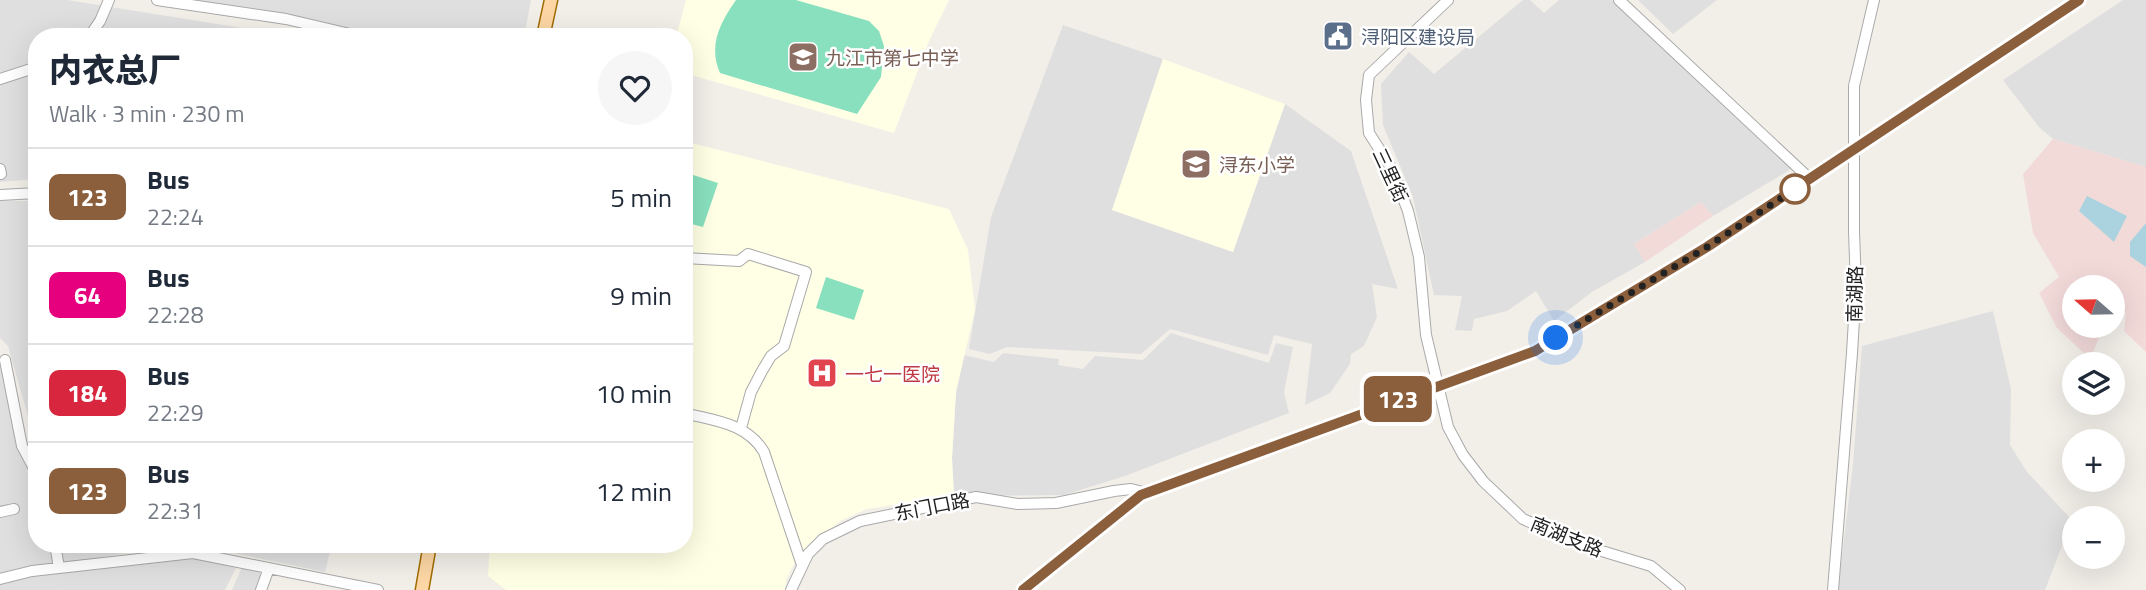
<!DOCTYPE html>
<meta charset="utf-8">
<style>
:root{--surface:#fff;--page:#f6f6f7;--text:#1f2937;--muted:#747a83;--line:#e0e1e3}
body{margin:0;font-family:"Titillium Web","Noto Sans SC",sans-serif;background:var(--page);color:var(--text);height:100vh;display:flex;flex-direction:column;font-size:26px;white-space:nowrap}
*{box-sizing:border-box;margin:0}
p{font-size:23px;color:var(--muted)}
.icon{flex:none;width:38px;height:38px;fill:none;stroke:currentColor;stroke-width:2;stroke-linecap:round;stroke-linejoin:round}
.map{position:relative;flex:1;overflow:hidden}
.sheet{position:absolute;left:28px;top:28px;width:665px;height:525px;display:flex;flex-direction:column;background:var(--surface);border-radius:28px;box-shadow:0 7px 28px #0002}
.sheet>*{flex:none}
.badge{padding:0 14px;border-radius:10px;font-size:24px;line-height:46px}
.needle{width:46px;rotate:290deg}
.tools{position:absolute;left:2062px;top:275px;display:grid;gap:14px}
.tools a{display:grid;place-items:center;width:63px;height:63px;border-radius:50%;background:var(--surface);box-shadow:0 7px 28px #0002;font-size:35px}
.you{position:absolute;width:35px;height:35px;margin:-18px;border:5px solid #fff;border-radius:50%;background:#1a73e8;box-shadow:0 0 0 10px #1a73e833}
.map>.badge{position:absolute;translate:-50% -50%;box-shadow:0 0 0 4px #fff}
.round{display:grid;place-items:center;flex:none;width:74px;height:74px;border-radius:37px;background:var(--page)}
.overview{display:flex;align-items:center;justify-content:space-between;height:119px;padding:0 21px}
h1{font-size:33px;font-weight:800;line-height:52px}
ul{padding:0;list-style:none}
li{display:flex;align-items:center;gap:21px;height:98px;padding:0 21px;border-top:2px solid var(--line)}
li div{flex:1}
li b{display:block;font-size:26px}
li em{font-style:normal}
li .badge{min-width:77px;font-weight:700;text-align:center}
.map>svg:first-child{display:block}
</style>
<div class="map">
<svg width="2146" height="590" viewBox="0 0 2146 590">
<rect width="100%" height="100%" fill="#f2efe9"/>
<path fill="#e0dfdf" d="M0,0H67L298,37H37V179L0,182Z
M191,0H531L524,37H397Z
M1523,0H1530L1544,13L1559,0H1612L1791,169L1713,216L1701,202L1634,244L1645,262L1592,292L1554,321L1536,291L1507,311L1474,319L1472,331L1455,330L1462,296L1434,295L1413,197L1383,125L1381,84L1409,52L1434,74Z
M1638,0H1717L1673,34Z
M2123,0H2146V177V167L2053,139L2039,127L2003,80Z
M1063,25L1163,59L1112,210L1233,252L1285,104L1351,151L1398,289L1372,284L1377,317L1364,346L1351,354L1350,364L1330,393L1305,405L1312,344L1274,335L1268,355L1170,329L1141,354L1007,347L990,354L969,349L991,217Z
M0,201H37V448L8,346L0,338Z
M1993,311L2011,389L2010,445L2027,472L2072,520L2045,590H1838L1853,464L1862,346Z
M1171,333L1269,363L1276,343L1293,347L1284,392L1289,413L1125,476L1064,495L954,496L952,458L956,392L964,355L994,362L1003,353L1059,359L1058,365L1083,369L1095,356L1143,360Z
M0,360L21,448L37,487V544H50L54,565L29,566L0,574Z
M59,544H201L155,548L62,564Z
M237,544H332L325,572L234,553Z
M194,558L236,568L225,590H0V583L29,576Z
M242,567L265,574L259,590H232Z"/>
<path fill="#f2dad9" d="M2053,139L2146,167V352L2124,331L2126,313L2114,301L2112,305V287H2074V326H2104L2090,359L2057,328L2039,293L2059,277L2033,233L2023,174Z
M1701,202L1713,216L1645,262L1634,244Z"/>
<path fill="#ffffe5" d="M686,0H949L929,41L894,133L684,73V37H676Z
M1163,59L1285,104L1233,252L1112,210Z
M684,141L949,209L968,250L975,310L956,392L952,458L954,496L867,509L840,521L795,562L786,580L785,590H506L488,576L490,544H684Z"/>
<path fill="#88e0be" d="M736,0H796L869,21L879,31L884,46L881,77L857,114L720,73C708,45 720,23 736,0Z
M684,172L718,183L703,227L684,222Z
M826,277L864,290L854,320L816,308Z"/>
<path fill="#aad3df" d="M2087,196L2127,216L2114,242L2079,211Z
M2146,223V267L2130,256V242Z"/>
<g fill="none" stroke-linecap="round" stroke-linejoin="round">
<g stroke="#a9a9a9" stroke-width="12">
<path id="minor" d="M157,0L286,19L363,37
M1448,0L1369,75L1366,100L1369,133L1392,169L1408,211L1419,257L1426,335L1448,427L1463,455L1483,481L1523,519L1582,545L1651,566L1680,590
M1619,0L1810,179
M89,37L100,21L109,0
M0,79L37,67
M1854,86L1874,0
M0,169L1,174
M0,195L37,193
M684,258L739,261L748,254L806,272L784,346L771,356L762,371L751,392L741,428
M5,360L22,446L37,474
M684,413C715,421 747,423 764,452L802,565
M0,512L14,509
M55,544L59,568
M203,555L206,544
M0,579L32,571L193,553L378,590
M261,590L269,568
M791,590L808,554L823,539L860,521L976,497L1018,504L1056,503L1114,491L1131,489L1147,493
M1833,590L1852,353L1856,286L1854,232"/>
</g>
<g stroke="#a06b00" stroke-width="15">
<path id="major" d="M543,37L551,0
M422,590L430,544
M1023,590L1141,495L1535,351L1707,247L2079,0"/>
</g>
<use href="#minor" stroke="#fff" stroke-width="10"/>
<use href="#major" stroke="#fcd6a4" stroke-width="12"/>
<g stroke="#a9a9a9" stroke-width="12" stroke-linecap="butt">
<path id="minor-bridge" d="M1854,232V86"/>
</g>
<use href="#minor-bridge" stroke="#fff" stroke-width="10"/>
</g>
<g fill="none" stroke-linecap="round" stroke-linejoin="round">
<g stroke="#fff" stroke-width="16">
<path id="line" d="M1023,590L1141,495L1535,351L1707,247L2079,0"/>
</g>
<use href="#line" stroke="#8b5e3c" stroke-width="10"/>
<path stroke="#222" stroke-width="7" stroke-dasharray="0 12.6" d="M1556,338L1707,247L1795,189"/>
</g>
<defs>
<g id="civic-square" transform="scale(1.575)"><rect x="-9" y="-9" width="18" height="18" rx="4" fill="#5c6f8a" stroke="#fff"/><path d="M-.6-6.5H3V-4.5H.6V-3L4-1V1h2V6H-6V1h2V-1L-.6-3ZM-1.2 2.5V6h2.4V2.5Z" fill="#fff"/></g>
<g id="school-square" transform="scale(1.575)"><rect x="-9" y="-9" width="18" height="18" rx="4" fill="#8d6e63" stroke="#fff"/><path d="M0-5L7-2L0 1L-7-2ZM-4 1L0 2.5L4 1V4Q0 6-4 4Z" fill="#fff"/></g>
<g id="hospital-square" transform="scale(1.575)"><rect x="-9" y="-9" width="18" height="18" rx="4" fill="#e0444e" stroke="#fff"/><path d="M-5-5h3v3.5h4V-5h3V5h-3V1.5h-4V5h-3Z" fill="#fff"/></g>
</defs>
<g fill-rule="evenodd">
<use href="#civic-square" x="1338" y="36"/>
<use href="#school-square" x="803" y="57"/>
<use href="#school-square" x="1196" y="164"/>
<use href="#hospital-square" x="822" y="373"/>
</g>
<circle fill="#fff" stroke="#8b5e3c" stroke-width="3.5" cx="1795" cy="189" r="14"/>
<g text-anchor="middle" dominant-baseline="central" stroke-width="5" stroke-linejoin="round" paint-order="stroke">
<g font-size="19" fill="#4e5e75" stroke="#fff" text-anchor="start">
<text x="1361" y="36">浔阳区建设局</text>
</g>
<g font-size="19" fill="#785e54" stroke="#fff" text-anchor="start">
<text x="826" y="57">九江市第七中学</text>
<text x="1219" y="164">浔东小学</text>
</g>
<g font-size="19" fill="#222" stroke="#fff">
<text transform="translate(1391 175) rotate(65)">三里街</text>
<text transform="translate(1854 294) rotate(-89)">南湖路</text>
<text transform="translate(932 506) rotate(-11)">东门口路</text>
<text transform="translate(1567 536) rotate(22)">南湖支路</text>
</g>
<g font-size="19" fill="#be3a42" stroke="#fff" text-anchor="start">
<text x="845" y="373">一七一医院</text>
</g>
</g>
</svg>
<div class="tools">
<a><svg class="needle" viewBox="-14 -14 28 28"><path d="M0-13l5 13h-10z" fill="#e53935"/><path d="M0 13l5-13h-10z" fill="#747a83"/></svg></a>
<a><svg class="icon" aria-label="layers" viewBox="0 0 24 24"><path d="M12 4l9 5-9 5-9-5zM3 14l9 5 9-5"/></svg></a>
<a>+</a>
<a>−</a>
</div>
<div class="you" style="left:1556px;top:338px"></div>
<b class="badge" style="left:1398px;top:399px;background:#8b5e3c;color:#fff">123</b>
<section class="sheet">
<div class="overview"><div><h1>内衣总厂</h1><p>Walk · 3 min · 230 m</p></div><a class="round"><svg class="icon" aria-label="heart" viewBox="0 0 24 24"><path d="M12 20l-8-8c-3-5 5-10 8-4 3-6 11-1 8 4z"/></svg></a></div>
<ul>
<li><span class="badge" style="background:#8b5e3c;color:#fff">123</span><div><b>Bus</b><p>22:24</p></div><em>5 min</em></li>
<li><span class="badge" style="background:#e6007e;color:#fff">64</span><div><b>Bus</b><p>22:28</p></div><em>9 min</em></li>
<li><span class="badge" style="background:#d7263d;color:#fff">184</span><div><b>Bus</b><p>22:29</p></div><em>10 min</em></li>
<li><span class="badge" style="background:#8b5e3c;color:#fff">123</span><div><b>Bus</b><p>22:31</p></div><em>12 min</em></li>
</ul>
</section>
</div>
